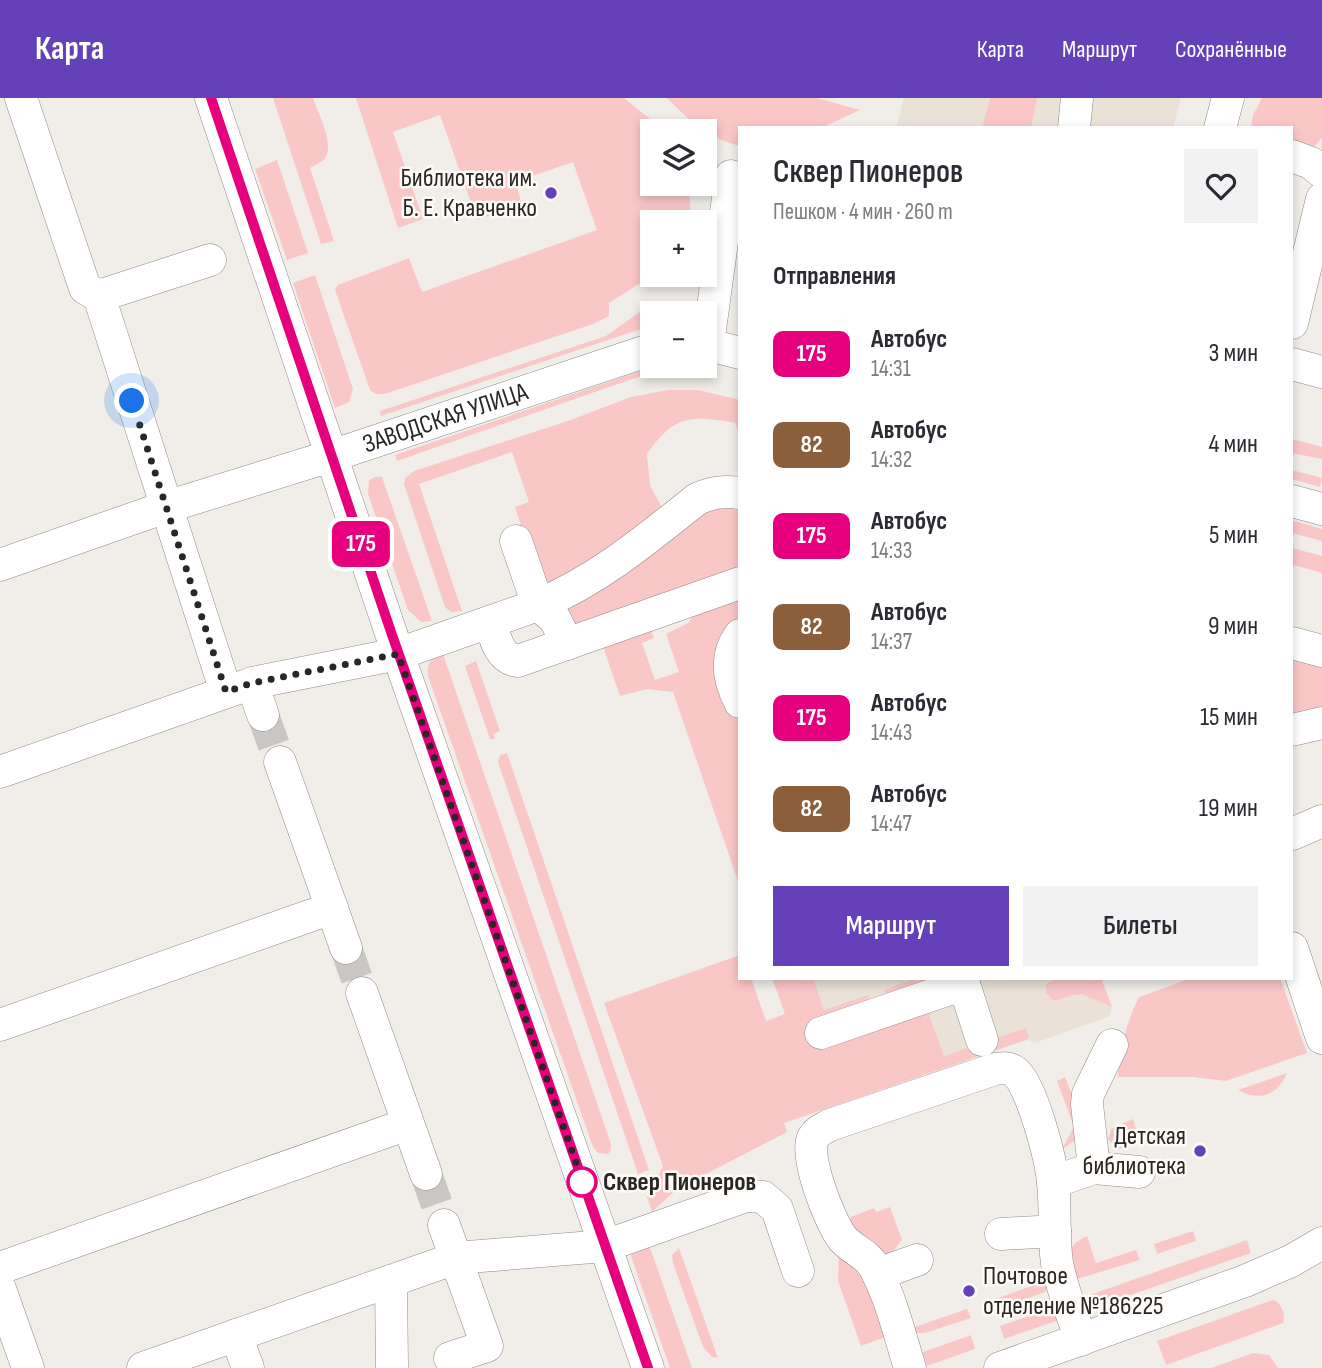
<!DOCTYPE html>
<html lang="ru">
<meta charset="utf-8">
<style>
:root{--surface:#fff;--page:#f2f2f3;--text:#2b2b33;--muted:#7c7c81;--accent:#6441b9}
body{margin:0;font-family:"Sofia Sans Condensed",sans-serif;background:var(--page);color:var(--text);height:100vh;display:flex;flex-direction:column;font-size:26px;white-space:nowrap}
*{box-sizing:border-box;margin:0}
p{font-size:23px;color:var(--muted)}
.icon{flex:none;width:38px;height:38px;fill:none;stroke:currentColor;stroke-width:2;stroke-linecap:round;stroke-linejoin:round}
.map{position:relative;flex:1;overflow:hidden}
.panel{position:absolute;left:738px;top:28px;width:555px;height:854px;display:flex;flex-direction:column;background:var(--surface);border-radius:0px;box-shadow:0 4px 10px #0003}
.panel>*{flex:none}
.badge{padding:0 14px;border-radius:10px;font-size:24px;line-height:46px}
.buttons{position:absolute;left:640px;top:21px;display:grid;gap:14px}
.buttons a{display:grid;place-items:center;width:77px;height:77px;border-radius:0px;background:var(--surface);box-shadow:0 4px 10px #0003;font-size:35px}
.you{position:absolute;width:35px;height:35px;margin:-18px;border:5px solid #fff;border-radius:50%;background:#1a73e8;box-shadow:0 0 0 10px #1a73e833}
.map>.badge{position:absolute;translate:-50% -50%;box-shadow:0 0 0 4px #fff}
h2{padding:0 35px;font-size:26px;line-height:63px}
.round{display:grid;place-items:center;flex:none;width:74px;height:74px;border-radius:0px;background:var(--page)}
.head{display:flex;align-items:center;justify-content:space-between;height:119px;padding:0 35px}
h1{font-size:33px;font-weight:600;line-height:52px}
.primary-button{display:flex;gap:14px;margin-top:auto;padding:14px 35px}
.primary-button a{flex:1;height:80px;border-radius:0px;background:var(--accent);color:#fff;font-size:28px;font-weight:600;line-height:80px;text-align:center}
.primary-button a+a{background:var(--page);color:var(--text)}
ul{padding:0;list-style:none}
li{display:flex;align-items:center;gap:21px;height:91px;padding:0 35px}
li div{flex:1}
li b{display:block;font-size:26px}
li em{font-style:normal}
li .badge{min-width:77px;font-weight:700;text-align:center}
header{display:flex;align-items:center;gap:42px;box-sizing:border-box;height:98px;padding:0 35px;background:var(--accent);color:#fff}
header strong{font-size:33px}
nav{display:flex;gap:38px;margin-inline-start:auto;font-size:24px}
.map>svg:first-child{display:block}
</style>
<header>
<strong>Карта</strong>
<nav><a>Карта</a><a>Маршрут</a><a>Сохранённые</a></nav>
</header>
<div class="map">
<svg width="1322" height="1270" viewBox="0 0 1322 1270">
<rect width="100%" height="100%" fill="#f1eeea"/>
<path fill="#eae2d7" d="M904,0H1181L1173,30H896Z
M794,880H1101L1112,909L1110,918L1035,945L1026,942L836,1006Z"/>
<path fill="#fac7c7" d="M273,0H313C318,15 332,40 327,56C325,64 316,66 310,70L334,143L321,146Z
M356,0H624L665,33H653V86H689L691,124H653V177L609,205V218L593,226L388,295C381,296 376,298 370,292L335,192L338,187L409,160L422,194L597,132L573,64L515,84L522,106L477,122L440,17L393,34L423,121L398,130Z
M667,0H817L860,12L821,30H740V48C706,39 692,25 667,0Z
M990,0H1037L1031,30H982Z
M1262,0H1322V40L1311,52L1292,48V30H1251L1253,17Z
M277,62L308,155L287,162L255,71Z
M315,177L353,291L349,304L335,310L293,185Z
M665,203L675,205L678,209V215H660L657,205Z
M641,213L646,225L653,223V227L381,318L380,313L606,238Z
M655,268H683L661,271L397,363L395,357Z
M668,292H698L740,302V340L735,325C691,317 674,317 647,356L650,387L662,410L740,409V474L569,532L539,486L515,409L529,404L512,354L419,386L462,513L451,514L445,509L404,386L405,380L414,373L568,323L631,299Z
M1292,341L1322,349V361L1292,355Z
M1292,372L1322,380L1320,389L1292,381Z
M375,379H382L432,523L421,524L408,512L368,396L369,382Z
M1294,423L1322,431V443L1292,435V424Z
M1292,450L1322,458V475L1294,467L1292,474Z
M740,501V789L673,594L647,591L620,598L601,543L651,533L654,540L642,545L655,582L679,574L666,536L688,525L693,518Z
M442,553L611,1046V1052L608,1056L598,1055L593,1049L428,578C426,564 432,561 442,553Z
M1292,554L1322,562V608L1303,617L1292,615Z
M476,563L500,633L493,636L495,641H490L465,568Z
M507,655L649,1072L638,1076L498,664L500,657Z
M740,857V880H751L766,923L785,916L772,880H813L824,912L868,897L871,907L926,908L944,958L1026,930L1029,939L1026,942L784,1025L787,1034L677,1091L652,1114L647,1099L663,1068L604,905Z
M916,880H943L888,902L884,892Z
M1055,880H1101L1112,909C1104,906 1088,898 1084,897C1075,895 1063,901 1054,903L1046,895V887Z
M1192,880H1280L1307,955L1226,983L1193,979H1118C1120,951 1126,925 1139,899Z
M1287,975C1278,997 1259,1004 1238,992Z
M1065,979L1082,1022L1079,1040L1062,1051L1074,1029L1057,983Z
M1133,1021L1140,1044L1118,1051L1108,1041L1111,1031Z
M890,1109L902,1142L873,1179L888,1238L861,1248L838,1183L839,1153L851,1119L874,1110L876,1114Z
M1193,1133L1196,1143L1157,1156L1154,1146Z
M1087,1138L1096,1165L1136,1152L1140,1162L1077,1181C1071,1158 1062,1150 1087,1138Z
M1247,1142L1251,1155L1082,1214L1078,1201Z
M648,1146L652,1155L692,1270H670L631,1158V1151Z
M679,1150L718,1260L712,1259L703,1249L673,1165L672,1157Z
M1052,1181L1045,1194L1005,1208L994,1206L992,1202Z
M1273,1202C1282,1204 1286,1218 1283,1225L1166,1267L1157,1243Z
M1058,1208L1062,1221L1004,1241L1000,1228Z
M967,1211L971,1220L925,1235H912L909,1231Z
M971,1237L975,1251L927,1268L923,1254Z
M1253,1255L1269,1257L1278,1270H1211Z"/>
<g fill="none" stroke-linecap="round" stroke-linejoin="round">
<path stroke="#c9c6c3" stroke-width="32" stroke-dasharray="32 16" stroke-linecap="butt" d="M263,617L280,664
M346,850L362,895
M426,1076L444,1127"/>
<g stroke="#8e8b88" stroke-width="33">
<g id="minor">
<path d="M21,0L85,190L99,198"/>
<path d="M211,0L398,556L648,1270"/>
<path d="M1074,30L1077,0"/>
<path d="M1220,30L1228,0"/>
<path d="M1292,58L1311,65L1322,74"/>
<path d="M210,162L99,198L226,594"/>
<path d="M1292,225L1322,101"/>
<path d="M705,246L740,255"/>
<path d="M708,246L731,78"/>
<path d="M1292,266L1322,274"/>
<path d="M1292,403L1322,411"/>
<path id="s1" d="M0,467L166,409L331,358L653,251"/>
<path d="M490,524C495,539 499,561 518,563L740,485"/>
<path d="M740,537C724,559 728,581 740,604"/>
<path d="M1292,545L1322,553"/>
<path d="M567,546L555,521L538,507C598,482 647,441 697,401C712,394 724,393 740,395"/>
<path d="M263,617L252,585L398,556L538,507L516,443"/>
<path d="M1292,632L1322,625"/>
<path d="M280,664L346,850"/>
<path d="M0,674L244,588"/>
<path d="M1292,736L1322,723"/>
<path d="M1292,850L1322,940"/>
<path d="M962,880L982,942"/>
<path d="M362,895L426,1076"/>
<path d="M0,927L332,810"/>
<path d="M821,935L964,886"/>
<path d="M1094,1070L1139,1074"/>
<path d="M1053,1084L1094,1070L1087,1006L1088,996L1112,947"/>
<path d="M444,1127L487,1248L450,1260"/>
<path d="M1001,1136L1055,1133"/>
<path d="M0,1170L408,1026"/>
<path d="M878,1176L917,1162"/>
<path d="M391,1183L392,1270"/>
<path d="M0,1191L28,1270"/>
<path d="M236,1237L248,1270"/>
<path d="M143,1270L456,1160L605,1148L746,1098L763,1099L777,1111L798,1173"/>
<path d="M910,1270C900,1238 892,1204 877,1174C870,1157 854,1153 843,1141C830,1125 804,1058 813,1040C817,1033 823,1031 830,1027L995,971C1002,970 1009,969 1015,974C1032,987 1051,1062 1053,1084C1056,1111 1053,1138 1057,1165C1062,1191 1072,1216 1081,1242"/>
<path d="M1000,1270L1245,1183L1291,1163L1322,1145"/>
</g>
</g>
<use href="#minor" stroke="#fff" stroke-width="32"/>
</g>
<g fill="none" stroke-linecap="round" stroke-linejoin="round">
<g stroke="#fff" stroke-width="16">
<path id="line" d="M211,0L390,531L648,1270"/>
</g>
<use href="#line" stroke="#e6007e" stroke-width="10"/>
<path stroke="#282726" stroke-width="7" stroke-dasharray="0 12.6" d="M132,303L226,594L252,585L398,556L587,1096L582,1084"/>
</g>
<g fill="#6441b9" stroke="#fefbf7" stroke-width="2.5">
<circle cx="551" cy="95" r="7"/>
<circle cx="1200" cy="1053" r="7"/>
<circle cx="969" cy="1193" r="7"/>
</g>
<circle fill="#fff" stroke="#e6007e" stroke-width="3.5" cx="582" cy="1084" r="14"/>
<g text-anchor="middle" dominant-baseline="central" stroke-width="5" stroke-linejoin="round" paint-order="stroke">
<g font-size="26" fill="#282726" stroke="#fefbf7" text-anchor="end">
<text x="537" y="80">Библиотека им.<tspan x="537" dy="30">Б. Е. Кравченко</tspan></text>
<text x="1186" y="1038">Детская<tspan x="1186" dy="30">библиотека</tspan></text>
<text x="983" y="1178" text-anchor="start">Почтовое<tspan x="983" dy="30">отделение №186225</tspan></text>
</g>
<g font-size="26" fill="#282726" stroke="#fefbf7">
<text stroke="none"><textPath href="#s1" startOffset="469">ЗАВОДСКАЯ УЛИЦА</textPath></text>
</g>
<g font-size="26" font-weight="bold" fill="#282726" stroke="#fefbf7" text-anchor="start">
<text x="603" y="1084">Сквер Пионеров</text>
</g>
</g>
</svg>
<div class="buttons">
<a><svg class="icon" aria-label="layers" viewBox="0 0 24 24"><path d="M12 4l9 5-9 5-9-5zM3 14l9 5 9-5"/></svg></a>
<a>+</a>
<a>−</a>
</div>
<div class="you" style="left:132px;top:303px"></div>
<b class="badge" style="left:361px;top:446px;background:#e6007e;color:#fff">175</b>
<section class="panel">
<div class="head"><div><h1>Сквер Пионеров</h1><p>Пешком · 4 мин · 260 m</p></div><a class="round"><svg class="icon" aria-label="heart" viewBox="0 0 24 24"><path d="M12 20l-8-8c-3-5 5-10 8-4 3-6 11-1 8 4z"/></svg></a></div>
<h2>Отправления</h2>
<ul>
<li><span class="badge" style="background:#e6007e;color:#fff">175</span><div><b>Автобус</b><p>14:31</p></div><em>3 мин</em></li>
<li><span class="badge" style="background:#8b5e3c;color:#fff">82</span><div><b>Автобус</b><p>14:32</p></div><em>4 мин</em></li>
<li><span class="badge" style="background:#e6007e;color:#fff">175</span><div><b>Автобус</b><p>14:33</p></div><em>5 мин</em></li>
<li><span class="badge" style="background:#8b5e3c;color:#fff">82</span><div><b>Автобус</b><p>14:37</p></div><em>9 мин</em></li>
<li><span class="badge" style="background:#e6007e;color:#fff">175</span><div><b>Автобус</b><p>14:43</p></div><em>15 мин</em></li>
<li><span class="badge" style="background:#8b5e3c;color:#fff">82</span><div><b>Автобус</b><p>14:47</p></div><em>19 мин</em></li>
</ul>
<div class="primary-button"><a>Маршрут</a><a>Билеты</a></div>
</section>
</div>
